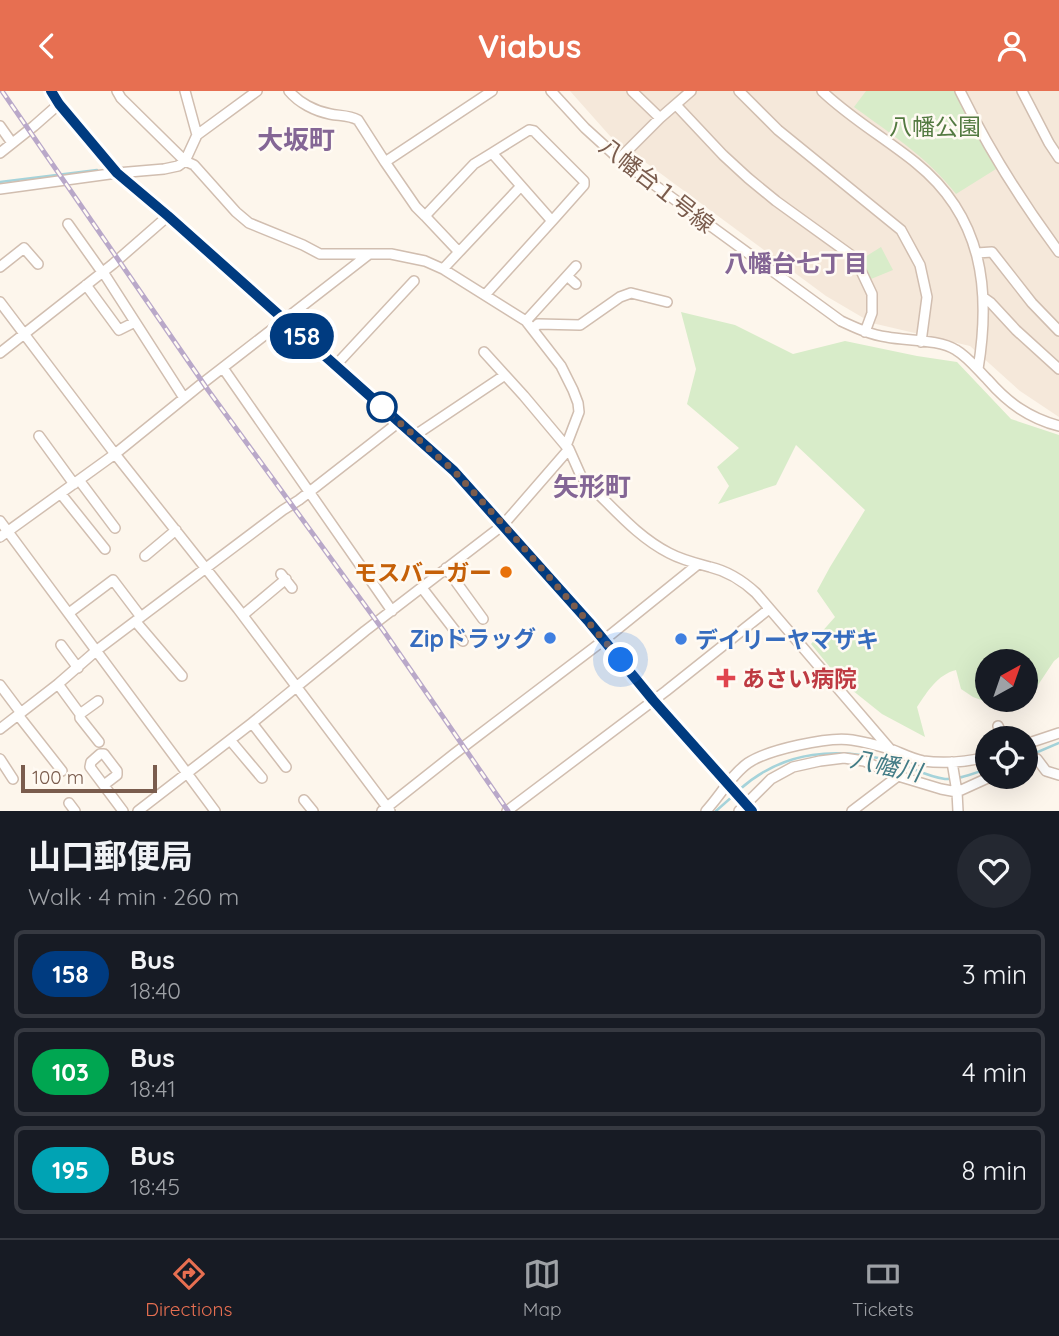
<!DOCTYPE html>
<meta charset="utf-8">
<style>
:root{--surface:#171b24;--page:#242831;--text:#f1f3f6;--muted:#9ea1a6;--line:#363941;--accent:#e76f51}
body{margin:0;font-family:Quicksand,"Noto Sans JP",sans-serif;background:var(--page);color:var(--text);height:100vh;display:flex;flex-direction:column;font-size:26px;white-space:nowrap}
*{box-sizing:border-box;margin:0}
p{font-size:23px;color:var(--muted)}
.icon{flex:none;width:38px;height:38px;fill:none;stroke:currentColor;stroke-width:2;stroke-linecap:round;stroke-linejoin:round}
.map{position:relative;height:720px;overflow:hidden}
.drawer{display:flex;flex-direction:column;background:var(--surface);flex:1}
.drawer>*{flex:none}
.badge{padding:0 14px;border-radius:23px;font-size:24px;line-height:46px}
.needle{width:46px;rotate:40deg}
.tools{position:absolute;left:975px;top:558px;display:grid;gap:14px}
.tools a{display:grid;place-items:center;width:63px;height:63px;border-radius:50%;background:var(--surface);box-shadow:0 7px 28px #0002;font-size:35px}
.scale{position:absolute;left:21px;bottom:18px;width:136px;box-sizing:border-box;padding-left:7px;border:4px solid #7a5c4d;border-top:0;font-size:19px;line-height:24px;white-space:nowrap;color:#7a5c4d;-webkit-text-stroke:5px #fffaf3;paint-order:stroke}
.you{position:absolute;width:35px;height:35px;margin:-18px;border:5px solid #fff;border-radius:50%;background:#1a73e8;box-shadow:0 0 0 10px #1a73e833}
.map>.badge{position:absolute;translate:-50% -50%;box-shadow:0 0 0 4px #fff}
.round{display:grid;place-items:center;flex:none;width:74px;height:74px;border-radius:37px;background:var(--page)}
.head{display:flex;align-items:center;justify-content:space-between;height:119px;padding:0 28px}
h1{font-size:33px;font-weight:700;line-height:52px}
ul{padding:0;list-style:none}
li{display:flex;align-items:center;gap:21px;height:88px;margin:0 14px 10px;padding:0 14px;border:4px solid var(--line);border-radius:10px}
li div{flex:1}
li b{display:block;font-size:26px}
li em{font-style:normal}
li .badge{min-width:77px;font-weight:700;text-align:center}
header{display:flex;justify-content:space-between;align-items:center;height:91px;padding:0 28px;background:var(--accent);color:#fff;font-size:32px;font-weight:700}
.menu{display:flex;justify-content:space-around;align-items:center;height:98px;border-top:2px solid var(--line);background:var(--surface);font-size:19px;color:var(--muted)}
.menu a{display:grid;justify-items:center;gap:4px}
.menu .on{color:var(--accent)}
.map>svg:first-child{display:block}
</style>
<header><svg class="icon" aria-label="back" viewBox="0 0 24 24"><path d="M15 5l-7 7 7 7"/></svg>Viabus<svg class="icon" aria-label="person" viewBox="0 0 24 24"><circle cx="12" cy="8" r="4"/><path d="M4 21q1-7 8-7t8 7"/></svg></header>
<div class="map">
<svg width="1059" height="720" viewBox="0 0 1059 720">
<rect width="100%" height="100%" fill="#fdf6ec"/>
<path fill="#f5e8da" d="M570,0H1059V326L1020,300L970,255L872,232L826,205L610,45Z"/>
<path fill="#d8ecc9" d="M866,0H955L996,78L956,103C927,66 891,43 854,16Z
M881,156L893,179L871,188L860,169Z
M681,221L735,234L793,263L845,250L917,265L957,271L1011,328L1059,344V566L1054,570L1030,606L1026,608V570H987V609H1022L1000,616L973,606L961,598L956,579C937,584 928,600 917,616L925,646L882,623L842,591L811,553L835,526L817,500L830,476L865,419L796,354L776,394L718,413L729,395L717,376L739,357L687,313L696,278Z"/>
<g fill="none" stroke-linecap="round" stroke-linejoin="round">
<path stroke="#a5d3da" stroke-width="2.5" d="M0,91L97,79
M1026,666L1059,652
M739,699C783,659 839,655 894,671C911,676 928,686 945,688C959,689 974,682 987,678
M716,720L734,704"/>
<g stroke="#d1beb0" stroke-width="12">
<path id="minor" d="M51,0L59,13L117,82L168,125L454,380L511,442L604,549L653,609L752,720
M117,0L121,7L185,70L194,74L236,121L249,132L303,154L320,163H391L425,170L443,178L526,230L561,275L573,299L578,312L579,321L566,355L569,358L581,385L587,392C614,417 636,445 669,462C682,469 695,472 710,476C727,480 743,490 756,502L890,658
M185,0L197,44
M289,0C299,12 315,20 330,23C339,25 349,24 358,29L385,71
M551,0L585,37L619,68L841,230C856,237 871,244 887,246C907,250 939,248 956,259C968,266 978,279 988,289C1008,312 1029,327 1059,335
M632,0L660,27
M739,0L778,39L901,139L920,174L927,206L921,251
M822,0C850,27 885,47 916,72C983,126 991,199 978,278
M960,0C988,57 1021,110 1059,161
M1022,0L1049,52L1059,67
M676,14L723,64L748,87L776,110L855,167L872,203V222L865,241
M0,35L12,52
M0,62L34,35L59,13
M492,62L529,39L534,40L584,90V94L552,130
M619,68L660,27L691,0
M0,98L117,82L164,78L178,75L185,70L197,44L257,0
M425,125L416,116L385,71L492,0
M68,133L102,181
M459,161L521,95
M977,162L992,161L1032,212L1059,240
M0,176L24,157L38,173
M443,178L459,161L425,125L474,73L492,62L552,130L485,204
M103,181L184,307
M567,185L576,193
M86,194L119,239L135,231
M984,207L991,212L1016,239L1059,278
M0,211L115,363L238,518L390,720
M526,230L576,175
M533,238L538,233L580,234L620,206L631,202L667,211
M484,261L524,305L566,355
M0,262L113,173L168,125
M335,275L414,190
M223,277L392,520
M39,345L74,393
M414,345L505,284
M79,389L115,437
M61,403L105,458
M0,430L215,720
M0,446L115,363L199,295L368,164
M145,465L176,439
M446,477L483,528
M281,483L292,497
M422,497L463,550
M69,522L113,489L141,526
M243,524L286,488
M136,531L182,585
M61,554L78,577
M58,593L80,623
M0,594L21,622
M98,610L80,623V627L99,651
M18,624L62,680
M252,632L286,676
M998,635L1004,648
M0,638L58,593L97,559L283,419L299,409L399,331
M230,649L262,687
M1026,653L1059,642
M0,668L13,688
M952,671L957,701L958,720
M1026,673L1037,668L1046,680L1059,684
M104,694L117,684V680L104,663H100L91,671L90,676L123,720
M304,709L313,720
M69,712L75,720
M138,720L252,632L365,540L503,434L569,358
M382,720L454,663L604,549L697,474
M507,720L666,600L769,518
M706,720C720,705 731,684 748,672C767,659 829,645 852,649C865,651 880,655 893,659C903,663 913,668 923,670C945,673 966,671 987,666
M739,720L771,688L793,676L820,670L844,667L864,670L898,685L941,698L957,701L990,686
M852,720L898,685"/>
</g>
<use href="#minor" stroke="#fff" stroke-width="9"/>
<g stroke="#b9a8c9" stroke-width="5">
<path id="rail" d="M2,0L208,299L383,539L508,720"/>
</g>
<use href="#rail" stroke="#fffaf3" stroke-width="2.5" stroke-dasharray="8" stroke-linecap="butt"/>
</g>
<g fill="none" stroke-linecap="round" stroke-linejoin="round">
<g stroke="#fff" stroke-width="16">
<path id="line" d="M51,0L59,13L117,82L168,125L454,380L589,531L653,609L752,720"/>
</g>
<use href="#line" stroke="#003b80" stroke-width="10"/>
<path stroke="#7a5c4d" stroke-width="7" stroke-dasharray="0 12.6" d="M382,316L454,380L511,442L621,569"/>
</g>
<circle fill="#fff" stroke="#003b80" stroke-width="3.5" cx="382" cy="316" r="14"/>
<circle fill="#e8710a" stroke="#fffaf3" stroke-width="2.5" cx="506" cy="481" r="7"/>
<g fill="#3f7fe0" stroke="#fffaf3" stroke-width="2.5">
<circle cx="550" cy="547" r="7"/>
<circle cx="681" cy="548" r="7"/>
</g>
<path fill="#e0444e" stroke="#fffaf3" stroke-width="2.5" d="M722.5 576.5h7v7h7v7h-7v7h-7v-7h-7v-7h7z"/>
<g text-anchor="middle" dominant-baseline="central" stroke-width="5" stroke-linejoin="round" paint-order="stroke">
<g font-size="23" fill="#537a41" stroke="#fffaf3">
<text x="935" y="35">八幡公園</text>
</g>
<g font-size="23" fill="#7a5c4d" stroke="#fffaf3">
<text transform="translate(657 94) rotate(38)">八幡台１号線</text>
</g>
<g font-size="23" font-weight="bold" fill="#c56008" stroke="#fffaf3" text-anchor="end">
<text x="492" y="481">モスバーガー</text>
</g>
<g font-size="23" font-weight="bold" fill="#366cbe" stroke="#fffaf3" text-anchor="end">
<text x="536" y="547">Zipドラッグ</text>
<text x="695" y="548" text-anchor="start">デイリーヤマザキ</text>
</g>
<g font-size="23" font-weight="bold" fill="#be3a42" stroke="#fffaf3" text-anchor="start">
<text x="742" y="587">あさい病院</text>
</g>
<g font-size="24" font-weight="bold" fill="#846695" stroke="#fffaf3">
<text x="796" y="172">八幡台七丁目</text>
</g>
<g font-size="24" font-style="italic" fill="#437c86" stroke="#fffaf3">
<text transform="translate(886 674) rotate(12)">八幡川</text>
</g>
<g font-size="26" font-weight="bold" fill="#846695" stroke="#fffaf3">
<text x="296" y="48">大坂町</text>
<text x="592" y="395">矢形町</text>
</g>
</g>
</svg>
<div class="tools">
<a><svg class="needle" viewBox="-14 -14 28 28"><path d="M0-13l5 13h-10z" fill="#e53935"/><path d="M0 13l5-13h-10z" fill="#9ea1a6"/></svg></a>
<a><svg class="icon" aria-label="locate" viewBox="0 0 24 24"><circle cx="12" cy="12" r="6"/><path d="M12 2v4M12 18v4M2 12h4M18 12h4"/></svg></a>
</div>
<div class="scale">100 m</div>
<div class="you" style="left:621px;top:569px"></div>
<b class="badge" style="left:302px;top:245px;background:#003b80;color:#fff">158</b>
</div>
<section class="drawer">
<div class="head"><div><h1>山口郵便局</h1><p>Walk · 4 min · 260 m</p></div><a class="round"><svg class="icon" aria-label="heart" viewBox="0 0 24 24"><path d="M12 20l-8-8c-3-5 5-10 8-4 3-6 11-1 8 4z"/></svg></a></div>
<ul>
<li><span class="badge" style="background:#003b80;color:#fff">158</span><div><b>Bus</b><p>18:40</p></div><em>3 min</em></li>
<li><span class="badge" style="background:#00a651;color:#fff">103</span><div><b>Bus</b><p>18:41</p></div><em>4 min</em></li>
<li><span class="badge" style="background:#00a3b4;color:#fff">195</span><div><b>Bus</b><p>18:45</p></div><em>8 min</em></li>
</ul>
</section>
<nav class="menu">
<a class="on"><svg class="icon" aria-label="directions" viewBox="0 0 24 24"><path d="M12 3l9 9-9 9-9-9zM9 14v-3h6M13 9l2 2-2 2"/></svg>Directions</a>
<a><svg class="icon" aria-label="map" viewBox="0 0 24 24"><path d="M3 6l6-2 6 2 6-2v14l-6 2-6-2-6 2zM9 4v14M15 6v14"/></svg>Map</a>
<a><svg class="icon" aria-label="tickets" viewBox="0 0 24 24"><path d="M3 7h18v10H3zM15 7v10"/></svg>Tickets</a>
</nav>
